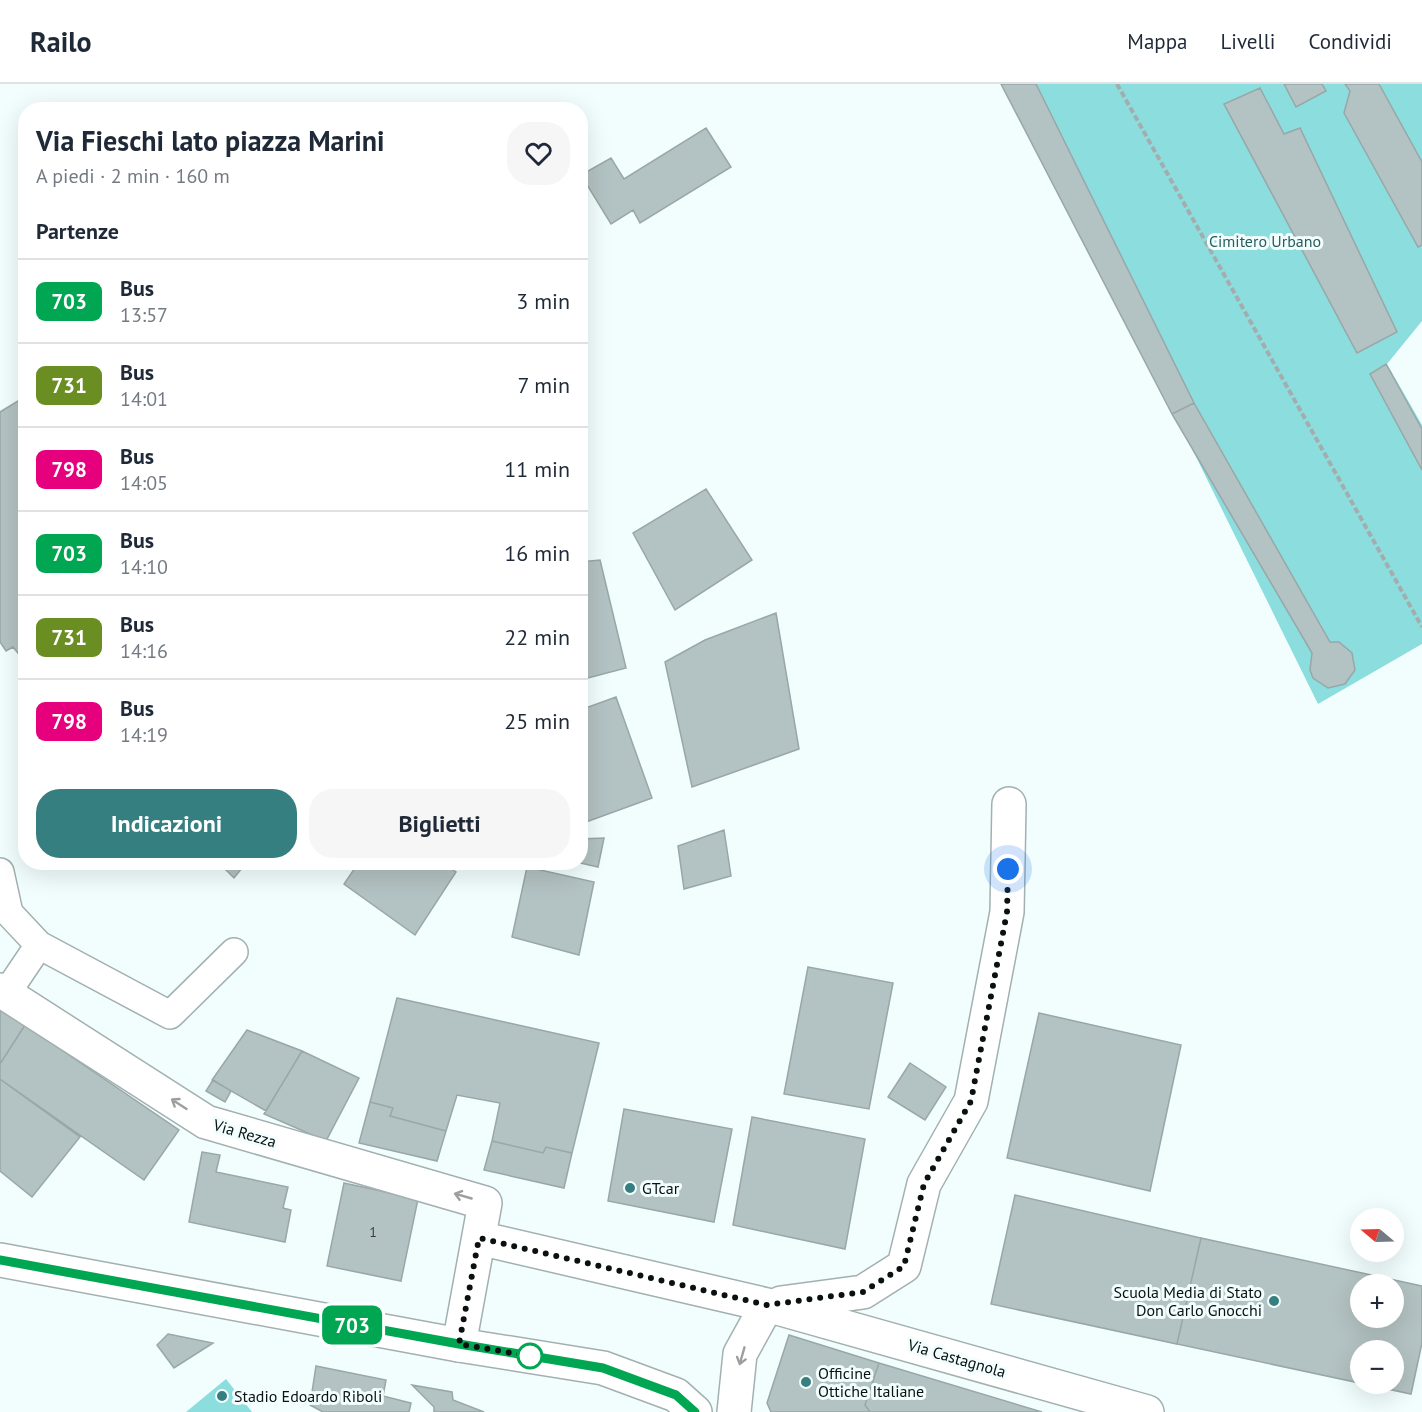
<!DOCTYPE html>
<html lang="it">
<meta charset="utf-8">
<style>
:root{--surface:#fff;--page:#f6f6f7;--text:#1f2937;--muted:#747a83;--line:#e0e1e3;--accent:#367f80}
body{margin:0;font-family:"PT Sans",sans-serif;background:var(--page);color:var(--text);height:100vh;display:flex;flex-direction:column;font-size:22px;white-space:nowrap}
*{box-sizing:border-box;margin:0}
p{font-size:20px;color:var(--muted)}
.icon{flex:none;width:33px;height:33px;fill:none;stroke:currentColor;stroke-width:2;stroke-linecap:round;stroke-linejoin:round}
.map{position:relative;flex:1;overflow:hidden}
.sheet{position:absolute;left:18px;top:18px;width:570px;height:768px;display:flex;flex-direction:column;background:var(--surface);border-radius:24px;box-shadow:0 6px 24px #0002}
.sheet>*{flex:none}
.badge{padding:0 12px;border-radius:9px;font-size:21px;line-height:39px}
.needle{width:39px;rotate:289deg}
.controls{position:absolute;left:1350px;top:1124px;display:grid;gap:12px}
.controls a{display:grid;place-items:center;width:54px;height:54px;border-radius:50%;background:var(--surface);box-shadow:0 6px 24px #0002;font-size:30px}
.you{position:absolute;width:30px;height:30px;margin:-15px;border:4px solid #fff;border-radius:50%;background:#1a73e8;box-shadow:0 0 0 9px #1a73e833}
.map>.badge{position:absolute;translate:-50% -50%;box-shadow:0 0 0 3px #fff}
h2{padding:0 18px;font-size:22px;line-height:54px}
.round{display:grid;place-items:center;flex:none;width:63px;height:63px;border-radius:24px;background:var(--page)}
.overview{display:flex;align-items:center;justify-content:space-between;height:102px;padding:0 18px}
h1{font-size:28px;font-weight:700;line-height:45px}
.cta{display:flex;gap:12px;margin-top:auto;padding:12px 18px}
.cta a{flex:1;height:69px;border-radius:24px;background:var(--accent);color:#fff;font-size:24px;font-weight:700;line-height:69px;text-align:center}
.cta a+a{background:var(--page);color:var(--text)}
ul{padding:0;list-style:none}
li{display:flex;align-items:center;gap:18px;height:84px;padding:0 18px;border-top:2px solid var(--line)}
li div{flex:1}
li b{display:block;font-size:22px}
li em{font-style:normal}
li .badge{min-width:66px;font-weight:700;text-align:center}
header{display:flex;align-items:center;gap:36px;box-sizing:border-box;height:84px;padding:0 30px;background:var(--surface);border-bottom:2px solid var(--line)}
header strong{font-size:28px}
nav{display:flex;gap:33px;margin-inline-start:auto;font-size:21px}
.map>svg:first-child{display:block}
</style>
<header>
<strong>Railo</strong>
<nav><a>Mappa</a><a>Livelli</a><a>Condividi</a></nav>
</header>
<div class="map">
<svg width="1422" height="1328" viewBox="0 0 1422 1328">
<rect width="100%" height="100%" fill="#f2fefe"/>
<path fill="#8cddde" d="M1012,0H1422V237L1387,280L1422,341V560L1318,620Z
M226,1295L252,1328H186Z"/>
<path fill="#b3c2c2" stroke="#98a7a7" stroke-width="1.5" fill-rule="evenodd" d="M1001,0H1036L1194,319L1172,330Z
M1284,0H1322L1326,7L1296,23Z
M1345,0H1379L1422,78V161L1418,163L1344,29L1350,7Z
M1260,4L1284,50L1300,44L1397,248L1357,269L1224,20Z
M706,44L731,83L640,139L633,126L611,140L581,91L611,74L624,95Z
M1386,280L1422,345V386L1370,290Z
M26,312V579L13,563L6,567L0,558V328Z
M1194,319L1330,558H1339L1352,569L1355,586L1345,600L1328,604L1313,594L1310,586L1312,569L1172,330Z
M706,405L752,476L675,526L633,449Z
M600,476L626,584L580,596V478Z
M776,529L799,665L692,703L665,578L705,556Z
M616,613L652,714L586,738L580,721V626Z
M724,746L731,792L684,805L678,762Z
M604,754L598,783L576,778H580V755Z
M218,778H247L234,794Z
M359,778H441L456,788L415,851L344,800Z
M527,783L594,798L579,871L512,853Z
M808,883L893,899L869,1025L784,1010Z
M397,914L599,959L572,1069L546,1063L543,1069L492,1057L500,1019L457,1011L446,1047L390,1032L393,1024L370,1018Z
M0,924L25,941L0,980Z
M1039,929L1181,961L1150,1107L1007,1074Z
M25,941L179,1046L144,1096L0,995V980Z
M247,946L302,967L266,1027L212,996Z
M302,967L359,994L326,1057L264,1030Z
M910,979L946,1003L925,1036L888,1013Z
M0,995L80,1053L32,1113L0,1087Z
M213,996L231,1007L225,1018L206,1007Z
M370,1018L393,1024L390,1032L446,1047L437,1077L359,1059Z
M624,1025L732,1045L714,1138L608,1117Z
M752,1033L865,1055L845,1165L733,1141Z
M492,1057L543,1069L546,1063L572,1069L564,1104L484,1086Z
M202,1068L220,1071L216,1088L288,1103L283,1124L291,1126L285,1158L189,1138Z
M344,1099L418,1115L401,1197L327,1182Z
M1015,1111L1201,1154L1177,1260L991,1220Z
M1201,1154L1422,1202V1259L1411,1310L1177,1260ZM1360,1200H1394V1233H1360ZM1360,1266H1394V1299H1360Z
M168,1250L213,1259L174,1284L157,1261Z
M789,1251L879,1279L865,1321L870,1328H771L767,1319Z
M879,1279L1042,1328H870L865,1321Z
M316,1282L386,1296L383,1312L411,1319L409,1328H323L310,1321Z
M412,1301L452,1308L453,1316L484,1328H434V1323Z"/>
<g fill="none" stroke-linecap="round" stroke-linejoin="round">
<g stroke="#a2b0b0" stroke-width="30">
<path id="lane" d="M0,788L9,829L39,861L6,910
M39,861L170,931L234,868"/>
</g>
<g stroke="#a2b0b0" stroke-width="36">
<path id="street" d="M0,906L206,1038L485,1119L459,1261
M479,1154L767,1221L1147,1328
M781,1219L863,1208L904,1182L924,1100L971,1017L1007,828L1009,720
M734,1328L740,1270L767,1221"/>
</g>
<g stroke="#a2b0b0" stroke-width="36">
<path id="secondary" d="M0,1176L459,1261L603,1284L676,1311L695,1328"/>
</g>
<path stroke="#a3adad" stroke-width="4" stroke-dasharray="6 3" stroke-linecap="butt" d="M1117,0L1422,543"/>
<use href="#lane" stroke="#fff" stroke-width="27"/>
<use href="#street" stroke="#fff" stroke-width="33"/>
<use href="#secondary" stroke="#fff" stroke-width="33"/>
</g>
<defs><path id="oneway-shaft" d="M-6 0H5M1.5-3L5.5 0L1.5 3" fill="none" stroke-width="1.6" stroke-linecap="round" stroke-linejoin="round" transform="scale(1.5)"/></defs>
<g stroke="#9d9f9f">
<use href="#oneway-shaft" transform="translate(179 1020) rotate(-147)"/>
<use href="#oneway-shaft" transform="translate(463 1112) rotate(-164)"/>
<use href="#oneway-shaft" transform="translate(742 1272) rotate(106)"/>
</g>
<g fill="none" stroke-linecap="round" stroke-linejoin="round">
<g stroke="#fff" stroke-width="14">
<path id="line" d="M0,1176L459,1260L603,1284L676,1311L695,1328"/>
</g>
<use href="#line" stroke="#00a651" stroke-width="9"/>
<path stroke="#0b1010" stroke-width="6" stroke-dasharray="0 10.8" d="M530,1272L459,1260L479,1154L767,1221L863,1208L904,1182L924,1100L971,1017L1007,828L1008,785"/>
</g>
<g fill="#367f80" stroke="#f2fefe" stroke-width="2">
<circle cx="630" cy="1104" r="6"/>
<circle cx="1274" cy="1217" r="6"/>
<circle cx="806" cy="1298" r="6"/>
<circle cx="222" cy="1312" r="6"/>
</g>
<circle fill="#fff" stroke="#00a651" stroke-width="3" cx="530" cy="1272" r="12"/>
<g text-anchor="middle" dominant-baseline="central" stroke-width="6" stroke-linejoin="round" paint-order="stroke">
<g font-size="14" fill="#353c3c">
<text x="373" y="1148">1</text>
</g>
<g font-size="16" fill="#2a5c5d" stroke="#f2fefe">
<text x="1265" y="157">Cimitero Urbano</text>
</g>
<g font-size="16" fill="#0b1010" stroke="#f2fefe">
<text transform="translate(245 1049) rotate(16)">Via Rezza</text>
<text transform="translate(957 1274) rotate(16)">Via Castagnola</text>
</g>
<g font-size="16" fill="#0b1010" stroke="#f2fefe" text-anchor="start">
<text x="642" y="1104">GTcar</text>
<text x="1262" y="1208" text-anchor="end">Scuola Media di Stato<tspan x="1262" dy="18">Don Carlo Gnocchi</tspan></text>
<text x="818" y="1289">Officine<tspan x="818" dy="18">Ottiche Italiane</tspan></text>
<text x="234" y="1312">Stadio Edoardo Riboli</text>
</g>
</g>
</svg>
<div class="controls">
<a><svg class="needle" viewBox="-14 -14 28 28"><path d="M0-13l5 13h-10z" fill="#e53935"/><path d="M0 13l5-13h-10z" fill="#747a83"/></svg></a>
<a>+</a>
<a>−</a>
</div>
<div class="you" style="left:1008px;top:785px"></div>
<b class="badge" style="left:352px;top:1241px;background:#00a651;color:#fff">703</b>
<section class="sheet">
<div class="overview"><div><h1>Via Fieschi lato piazza Marini</h1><p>A piedi · 2 min · 160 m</p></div><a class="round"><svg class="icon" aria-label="heart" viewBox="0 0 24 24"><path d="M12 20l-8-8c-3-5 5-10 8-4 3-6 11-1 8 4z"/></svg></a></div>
<h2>Partenze</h2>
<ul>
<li><span class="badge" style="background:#00a651;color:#fff">703</span><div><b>Bus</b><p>13:57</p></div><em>3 min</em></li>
<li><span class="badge" style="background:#6b8e23;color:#fff">731</span><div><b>Bus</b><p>14:01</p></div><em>7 min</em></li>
<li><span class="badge" style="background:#e6007e;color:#fff">798</span><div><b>Bus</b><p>14:05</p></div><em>11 min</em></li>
<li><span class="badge" style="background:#00a651;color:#fff">703</span><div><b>Bus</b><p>14:10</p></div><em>16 min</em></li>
<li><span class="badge" style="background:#6b8e23;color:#fff">731</span><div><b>Bus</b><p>14:16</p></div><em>22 min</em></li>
<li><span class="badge" style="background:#e6007e;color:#fff">798</span><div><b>Bus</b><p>14:19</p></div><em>25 min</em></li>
</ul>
<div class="cta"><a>Indicazioni</a><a>Biglietti</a></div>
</section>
</div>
